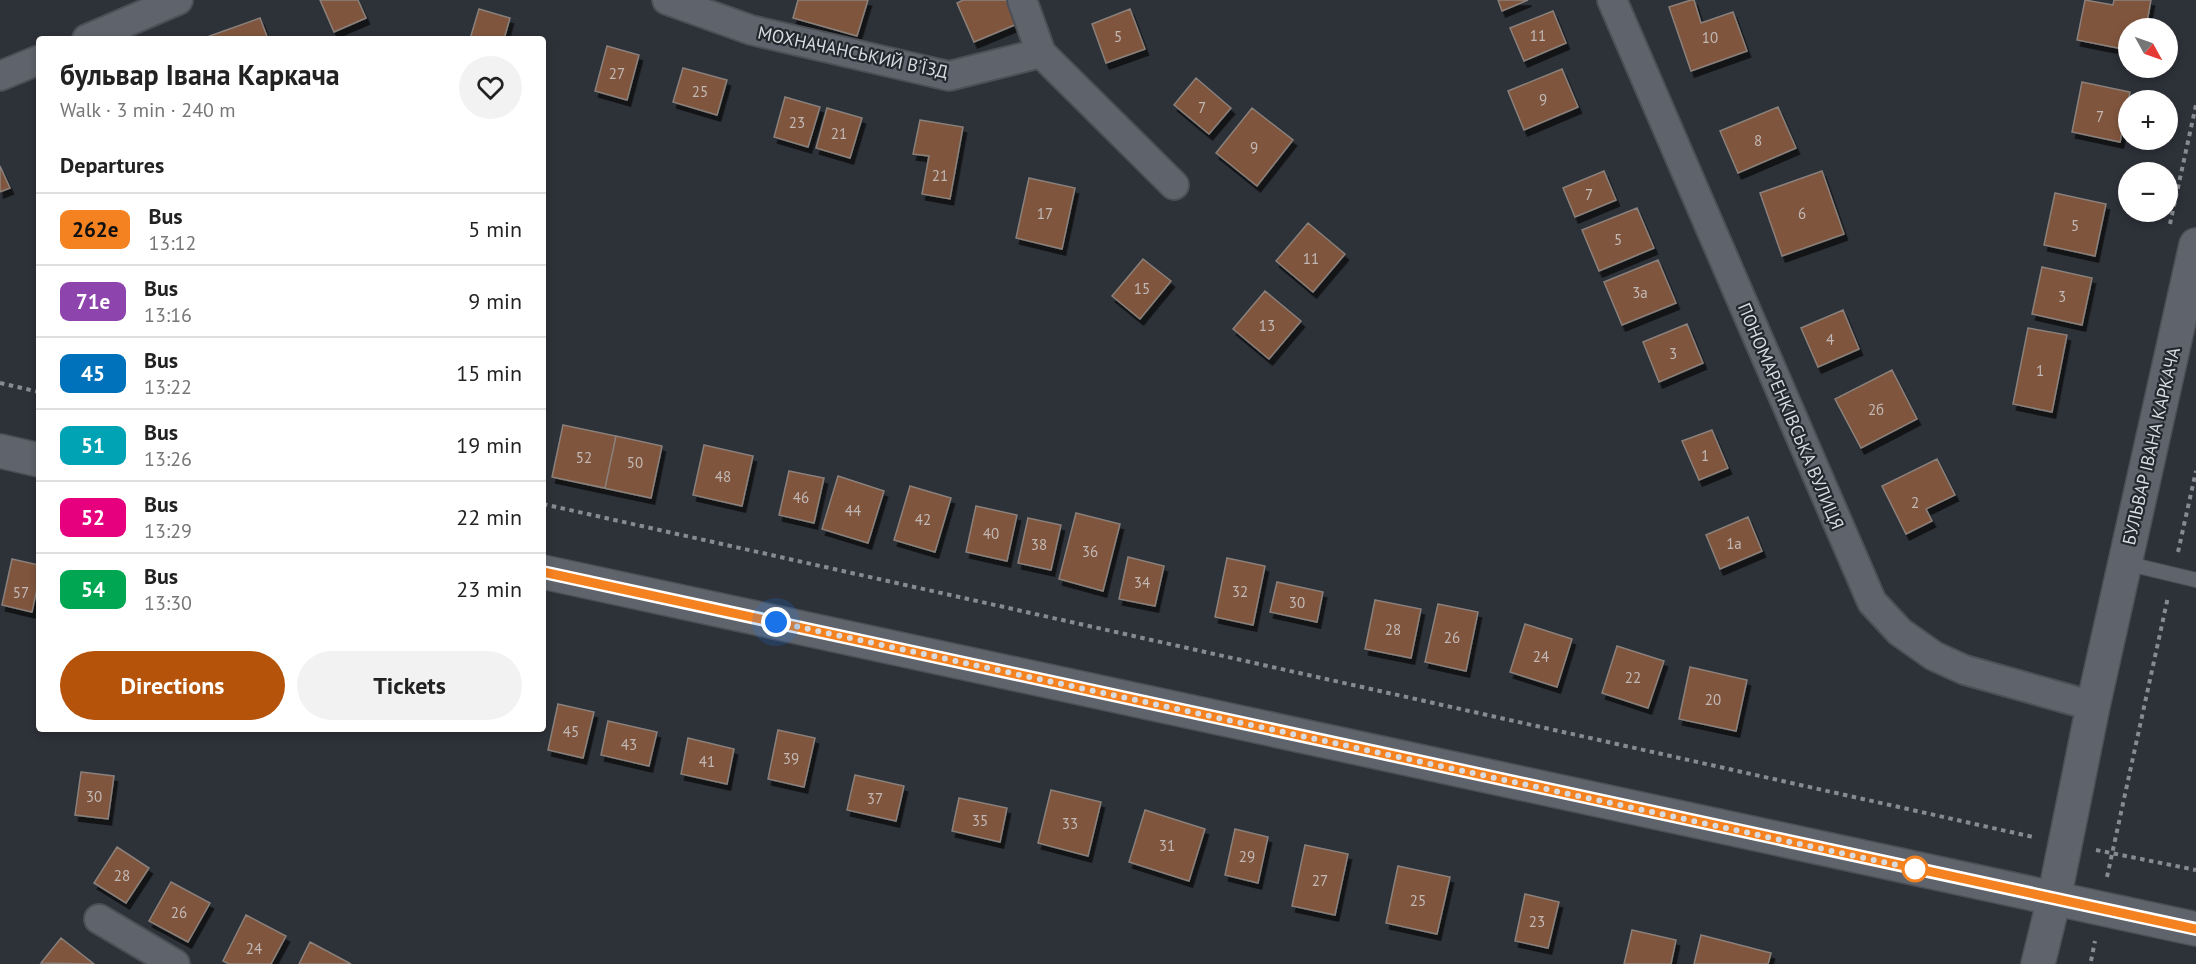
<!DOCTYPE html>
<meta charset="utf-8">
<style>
:root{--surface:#fff;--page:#f2f2f2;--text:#222;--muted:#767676;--line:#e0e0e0;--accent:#b45309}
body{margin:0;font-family:"PT Sans",sans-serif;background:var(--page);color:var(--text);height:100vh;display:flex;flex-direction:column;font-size:22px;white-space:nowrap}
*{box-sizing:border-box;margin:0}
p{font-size:20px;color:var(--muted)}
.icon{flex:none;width:33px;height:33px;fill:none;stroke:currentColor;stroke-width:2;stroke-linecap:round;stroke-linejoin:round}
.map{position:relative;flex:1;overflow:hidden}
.sheet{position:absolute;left:36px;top:36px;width:510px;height:696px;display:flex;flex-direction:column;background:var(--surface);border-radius:6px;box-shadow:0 3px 9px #0003}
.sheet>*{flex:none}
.badge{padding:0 12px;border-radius:9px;font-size:21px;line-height:39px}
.needle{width:39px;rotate:130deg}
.buttons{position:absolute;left:2118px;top:18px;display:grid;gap:12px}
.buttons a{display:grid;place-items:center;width:60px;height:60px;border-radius:50%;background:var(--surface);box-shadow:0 3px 9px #0003;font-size:30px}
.you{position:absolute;width:30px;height:30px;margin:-15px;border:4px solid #fff;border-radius:50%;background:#1a73e8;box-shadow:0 0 0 9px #1a73e833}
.map>.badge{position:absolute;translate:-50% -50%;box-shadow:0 0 0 3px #fff}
h2{padding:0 24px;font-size:22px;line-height:54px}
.round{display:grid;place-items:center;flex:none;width:63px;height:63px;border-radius:32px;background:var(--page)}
.summary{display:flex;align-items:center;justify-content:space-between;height:102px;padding:0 24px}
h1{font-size:28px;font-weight:700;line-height:45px}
.action{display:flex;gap:12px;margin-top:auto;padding:12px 24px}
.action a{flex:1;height:69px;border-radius:36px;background:var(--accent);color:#fff;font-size:24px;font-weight:700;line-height:69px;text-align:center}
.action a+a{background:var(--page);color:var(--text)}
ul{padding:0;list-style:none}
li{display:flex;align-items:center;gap:18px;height:72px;padding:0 24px;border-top:2px solid var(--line)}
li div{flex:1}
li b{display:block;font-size:22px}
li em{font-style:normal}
li .badge{min-width:66px;font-weight:700;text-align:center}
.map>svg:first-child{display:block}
</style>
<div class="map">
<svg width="2196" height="964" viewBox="0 0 2196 964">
<defs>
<filter id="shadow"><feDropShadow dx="3.5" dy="6" stdDeviation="0" flood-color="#0009"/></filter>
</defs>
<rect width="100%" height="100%" fill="#2d3138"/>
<path fill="#80543c" stroke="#8a817c" stroke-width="1.5" filter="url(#shadow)" d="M320,0H358L366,18L334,32Z
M798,0H868L857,36L793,18Z
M963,0H1006L1017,24L974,42L957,3Z
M1498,0H1528L1502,11Z
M1691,0H1694L1701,23L1733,12L1747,51L1691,71L1669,7Z
M2085,0L2113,5L2114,0H2151L2146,28H2128V50L2077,40Z
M479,9L510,18L504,39H470Z
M1130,9L1145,49L1106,63L1092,24Z
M1553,11L1566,43L1524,61L1510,28Z
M260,18L268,39H208L207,37Z
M607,46L639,55L627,100L595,91Z
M683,68L727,80L717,115L673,102Z
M1562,69L1578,107L1524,130L1508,91Z
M1196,78L1231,108L1209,134L1174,105Z
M2082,82L2130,92L2120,142L2072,132Z
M785,97L820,107L808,147L774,137Z
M1778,107L1796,148L1738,173L1720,131Z
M827,108L862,118L850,158L816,148Z
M1252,108L1293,140L1257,186L1216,153Z
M920,120L963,127L950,199L922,194L929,156L913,154Z
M0,166L10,188L0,192Z
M1604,171L1616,200L1575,217L1563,188Z
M1822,171L1844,234L1782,256L1760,193Z
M1029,178L1075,188L1062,249L1016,238Z
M2055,193L2106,204L2095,256L2044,245Z
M1637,208L1654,248L1599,271L1582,230Z
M1308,223L1345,254L1313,292L1276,261Z
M1143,259L1171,281L1140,319L1112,296Z
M1658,260L1676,303L1622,325L1604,282Z
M2042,267L2092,278L2082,325L2032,314Z
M1265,291L1301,321L1269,359L1233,329Z
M1843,310L1859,349L1818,367L1801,328Z
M1687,324L1703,363L1659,382L1643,342Z
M2028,328L2067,335L2052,412L2013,404Z
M1892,370L1917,419L1861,448L1835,399Z
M563,425L616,436L605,488L552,477Z
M1712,430L1728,468L1699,480L1682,441Z
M616,436L662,446L651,498L552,477L605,488Z
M704,445L753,456L742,506L693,495Z
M1937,459L1955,495L1926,509L1932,521L1906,534L1882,486Z
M789,471L824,478L814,523L779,515Z
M838,476L884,491L868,543L822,529Z
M910,486L951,498L935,552L894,540Z
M976,506L1017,515L1007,561L966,552Z
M1076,513L1120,524L1103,591L1059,579Z
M1748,517L1762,551L1720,569L1706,535Z
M1028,518L1061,525L1051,570L1018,563Z
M1128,557L1164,566L1155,606L1119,599Z
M1227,558L1265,566L1253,625L1215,617Z
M12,559L39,565V579L32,612L2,605Z
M1277,582L1323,592L1317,622L1270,612Z
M1375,600L1421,609L1411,658L1365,649Z
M1438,604L1478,612L1466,671L1425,662Z
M1525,624L1572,639L1557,687L1510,672Z
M1617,646L1664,661L1648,708L1602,693Z
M1690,667L1747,680L1736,731L1679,719Z
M558,704L594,712L583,758L548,750Z
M608,721L657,732L649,766L601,755Z
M778,730L815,738L804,787L768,779Z
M688,738L734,749L727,784L681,774Z
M81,772L114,776L108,819L75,815Z
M855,775L904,786L896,821L847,810Z
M1051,790L1101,802L1088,856L1038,843Z
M959,798L1007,808L1000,842L952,831Z
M1145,810L1205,829L1189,881L1129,862Z
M1235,829L1268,837L1258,883L1225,875Z
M1305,845L1348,854L1335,915L1292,906Z
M117,847L149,868L126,903L94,883Z
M1398,866L1450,877L1437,934L1386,923Z
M171,882L210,903L188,942L149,921Z
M1525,894L1559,902L1548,948L1515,941Z
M246,915L286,936L271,964H229L223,961Z
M1632,930L1676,940L1671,964H1624Z
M1701,935L1771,953L1768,964H1694Z
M61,938L94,964L41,963Z
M310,942L351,964H299Z"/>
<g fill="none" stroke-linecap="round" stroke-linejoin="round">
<g stroke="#4c4f55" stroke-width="16">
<path id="lane" d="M2125,563L2196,580"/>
</g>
<g stroke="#4c4f55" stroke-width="32">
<path id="street" d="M667,0L751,30L949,76L1041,53L1174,185
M1022,0L1041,53
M1612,0L1872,602L1900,632L1934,656L1965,670L2093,706
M87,39L178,0
M0,76L39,60
M99,919L175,964"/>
</g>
<g stroke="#4c4f55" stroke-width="36">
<path id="secondary" d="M0,451L39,460
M543,572L2196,929
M2038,964L2054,899L2093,706L2196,245"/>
</g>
<path stroke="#878b90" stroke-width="4" stroke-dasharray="4.5 4.5" stroke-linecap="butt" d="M2170,224L2196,105
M0,383L39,392
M543,504L2033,837
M2178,552L2196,471
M2096,850L2196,870
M2107,877L2168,597
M2091,961L2095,941"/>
<use href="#lane" stroke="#5f646c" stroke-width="14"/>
<use href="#street" stroke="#5f646c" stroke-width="28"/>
<use href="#secondary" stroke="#5f646c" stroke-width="33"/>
</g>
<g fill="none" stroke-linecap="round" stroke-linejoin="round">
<g stroke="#fff" stroke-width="14">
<path id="line" d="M543,572L2196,929"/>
</g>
<use href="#line" stroke="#f58220" stroke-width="9"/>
<path stroke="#d8dbdf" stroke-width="6" stroke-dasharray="0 10.8" d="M776,622L1915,869"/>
</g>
<circle fill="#fff" stroke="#f58220" stroke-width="3" cx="1915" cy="869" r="12"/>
<g text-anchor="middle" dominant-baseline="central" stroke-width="4.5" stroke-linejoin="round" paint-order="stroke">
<g font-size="15" fill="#c2b9b6">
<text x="1538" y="35">11</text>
<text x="1118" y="36">5</text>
<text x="1710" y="37">10</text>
<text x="617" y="73">27</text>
<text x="700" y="91">25</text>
<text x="1543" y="99">9</text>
<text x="1202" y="107">7</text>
<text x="2100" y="116">7</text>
<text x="797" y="122">23</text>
<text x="839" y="133">21</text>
<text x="1758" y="140">8</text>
<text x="1254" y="147">9</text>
<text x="940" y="175">21</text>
<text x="1589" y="194">7</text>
<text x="1045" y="213">17</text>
<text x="1802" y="213">6</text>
<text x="2075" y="225">5</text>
<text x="1618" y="239">5</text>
<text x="1311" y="258">11</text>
<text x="1142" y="288">15</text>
<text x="1640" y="292">3а</text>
<text x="2062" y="296">3</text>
<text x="1267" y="325">13</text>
<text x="1830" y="339">4</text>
<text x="1673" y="353">3</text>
<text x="2040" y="370">1</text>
<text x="1876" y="409">2б</text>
<text x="1705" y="455">1</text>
<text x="584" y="457">52</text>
<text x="635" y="462">50</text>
<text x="723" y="476">48</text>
<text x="801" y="497">46</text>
<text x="1915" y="502">2</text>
<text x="853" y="510">44</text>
<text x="923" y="519">42</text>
<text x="991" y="533">40</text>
<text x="1734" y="543">1а</text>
<text x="1039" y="544">38</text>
<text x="1090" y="551">36</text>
<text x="1142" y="582">34</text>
<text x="1240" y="591">32</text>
<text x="21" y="592">57</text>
<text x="1297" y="602">30</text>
<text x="1393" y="629">28</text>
<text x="1452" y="637">26</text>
<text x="1541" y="656">24</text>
<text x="1633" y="677">22</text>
<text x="1713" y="699">20</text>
<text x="571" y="731">45</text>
<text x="629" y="744">43</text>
<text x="791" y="758">39</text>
<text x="707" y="761">41</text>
<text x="94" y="796">30</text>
<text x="875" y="798">37</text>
<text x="980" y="820">35</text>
<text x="1070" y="823">33</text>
<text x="1167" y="845">31</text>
<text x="1247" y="856">29</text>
<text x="122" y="875">28</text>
<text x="1320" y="880">27</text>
<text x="1418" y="900">25</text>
<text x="179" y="912">26</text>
<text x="1537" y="921">23</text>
<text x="254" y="948">24</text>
</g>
<g font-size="18" fill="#d8dbdf" stroke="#23272e">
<text transform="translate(853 52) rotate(12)">МОХНАЧАНСЬКИЙ В’ЇЗД</text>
<text transform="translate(1791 416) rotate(67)">ПОНОМАРЕНКІВСЬКА ВУЛИЦЯ</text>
<text transform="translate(2151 446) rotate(-77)">БУЛЬВАР ІВАНА КАРКАЧА</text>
</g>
</g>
</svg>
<div class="buttons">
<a><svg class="needle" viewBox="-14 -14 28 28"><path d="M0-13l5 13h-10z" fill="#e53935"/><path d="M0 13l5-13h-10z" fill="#767676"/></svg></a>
<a>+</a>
<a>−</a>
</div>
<div class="you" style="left:776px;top:622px"></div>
<section class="sheet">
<div class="summary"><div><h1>бульвар Івана Каркача</h1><p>Walk · 3 min · 240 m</p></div><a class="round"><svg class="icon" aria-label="heart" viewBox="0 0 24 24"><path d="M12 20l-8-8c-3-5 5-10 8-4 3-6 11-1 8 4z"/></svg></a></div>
<h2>Departures</h2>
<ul>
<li><span class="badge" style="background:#f58220;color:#111">262е</span><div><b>Bus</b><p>13:12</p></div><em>5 min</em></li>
<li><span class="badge" style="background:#8e44ad;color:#fff">71е</span><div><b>Bus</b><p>13:16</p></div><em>9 min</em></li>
<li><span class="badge" style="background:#0072bc;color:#fff">45</span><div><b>Bus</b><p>13:22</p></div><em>15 min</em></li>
<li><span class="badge" style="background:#00a3b4;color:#fff">51</span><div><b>Bus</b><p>13:26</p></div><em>19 min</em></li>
<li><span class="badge" style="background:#e6007e;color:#fff">52</span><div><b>Bus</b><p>13:29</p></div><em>22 min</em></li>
<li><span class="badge" style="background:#00a651;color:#fff">54</span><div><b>Bus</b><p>13:30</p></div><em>23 min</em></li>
</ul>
<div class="action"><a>Directions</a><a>Tickets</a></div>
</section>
</div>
